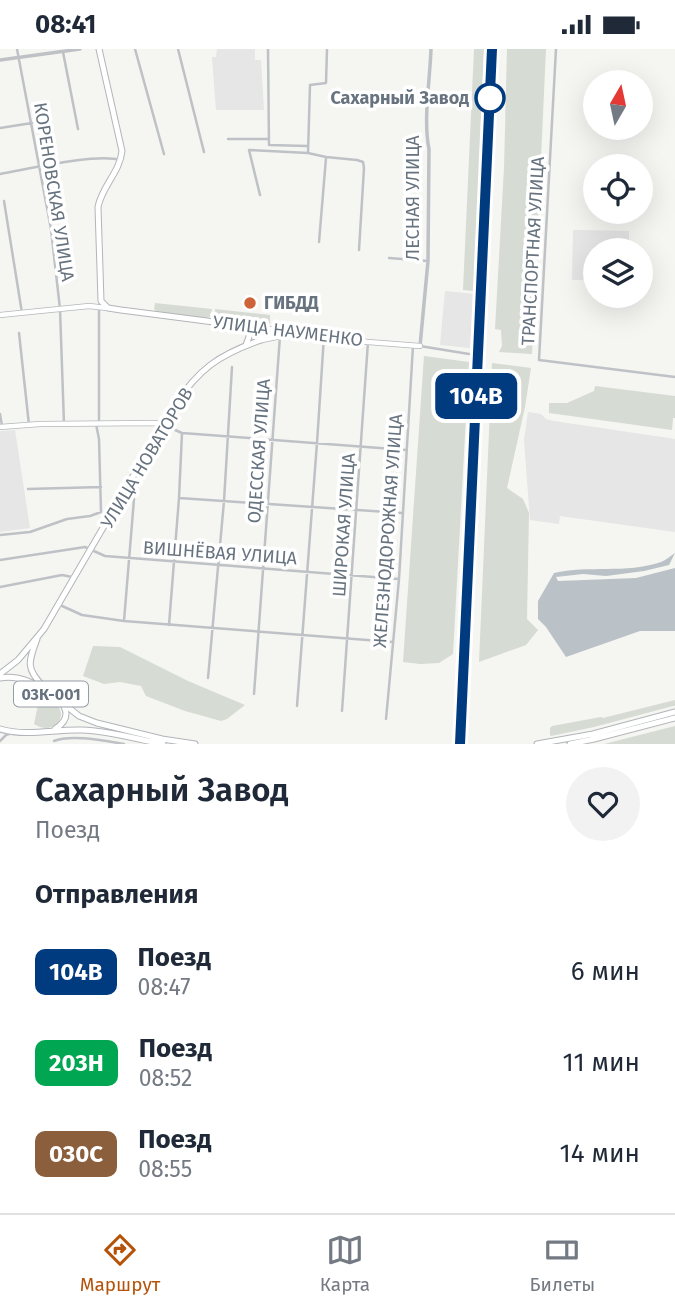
<!DOCTYPE html>
<html lang="ru">
<meta charset="utf-8">
<style>
:root{--surface:#fff;--page:#f2f2f3;--text:#1f2937;--muted:#747a83;--line:#e0e1e3;--accent:#b45309}
body{margin:0;font-family:"Fira Sans",sans-serif;background:var(--page);color:var(--text);height:100vh;display:flex;flex-direction:column;font-size:26px;white-space:nowrap}
*{box-sizing:border-box;margin:0}
p{font-size:23px;color:var(--muted)}
.icon{flex:none;width:38px;height:38px;fill:none;stroke:currentColor;stroke-width:2;stroke-linecap:round;stroke-linejoin:round}
.map{position:relative;height:695px;overflow:hidden}
.side{display:flex;flex-direction:column;background:var(--surface);flex:1}
.side>*{flex:none}
.badge{padding:0 14px;border-radius:10px;font-size:24px;line-height:46px}
.needle{width:46px;rotate:9deg}
.tools{position:absolute;left:583px;top:21px;display:grid;gap:14px}
.tools a{display:grid;place-items:center;width:70px;height:70px;border-radius:50%;background:var(--surface);box-shadow:0 7px 28px #0002;font-size:35px}
.map>.badge{position:absolute;translate:-50% -50%;box-shadow:0 0 0 4px #fff}
h2{padding:0 35px;font-size:26px;line-height:63px}
.round{display:grid;place-items:center;flex:none;width:74px;height:74px;border-radius:37px;background:var(--page)}
.summary{display:flex;align-items:center;justify-content:space-between;height:119px;padding:0 35px}
h1{font-size:33px;font-weight:600;line-height:52px}
ul{padding:0;list-style:none}
li{display:flex;align-items:center;gap:21px;height:91px;padding:0 35px}
li div{flex:1}
li b{display:block;font-size:26px}
li em{font-style:normal}
li .badge{min-width:77px;font-weight:700;text-align:center}
.status{display:flex;justify-content:space-between;align-items:center;height:49px;padding:0 35px;background:var(--surface);direction:ltr}
.status svg{height:19px;fill:currentColor}
.tab-bar{display:flex;justify-content:space-around;align-items:center;height:98px;border-top:2px solid var(--line);background:var(--surface);font-size:19px;color:var(--muted)}
.tab-bar a{display:grid;justify-items:center;gap:4px}
.tab-bar .active{color:var(--accent)}
.map>svg:first-child{display:block}
</style>
<div class="status"><b>08:41</b><svg viewBox="0 0 49 12"><path d="M0 12V9h3v3zM5 12V6h3v6zM10 12V3h3v9zM15 12V0h3v12zM26 1h20v11H26zM47 4h2v5h-2z"/></svg></div>
<div class="map">
<svg width="675" height="695" viewBox="0 0 675 695">
<rect width="100%" height="100%" fill="#f5f5f2"/>
<path fill="#e5e6e5" d="M217,0H255V11H261L264,61H216L212,8H216Z
M573,181L629,182V201H595V231H572Z
M445,242L474,245L470,299L440,296Z
M528,363L541,365L546,370L554,372L675,390V483L560,467L559,475L530,471L524,391Z
M15,381L30,479L0,483V382Z"/>
<path fill="#d6dbd3" d="M474,0H484L474,242L463,241Z
M507,0H546L532,305L499,303L502,297L501,281L495,280L504,119Z
M155,254L212,260L210,268L206,269L157,263L154,260Z
M215,260L270,266V274L268,276L219,270L216,269Z
M424,307L469,313L453,605L439,614L420,615L403,613Z
M492,314L531,319L525,358L507,439L523,450L529,464L527,570L538,581L526,596L479,613Z
M595,337L675,347V369H673L672,381L549,364V354H567L594,342Z
M93,597L120,598L188,632L245,656L227,670L221,672L185,662L146,647L141,637L120,633L104,635L83,627Z
M44,649C76,658 57,690 34,675L39,651Z
M675,651V657H673L594,678L551,687L550,686V679L552,677L601,668L603,669Z
M675,677V695H604Z"/>
<path fill="#bac2c7" d="M675,504L669,516L644,522L606,527L583,525L556,528L558,532L636,529L675,519V582H640L566,608L546,578L538,570V552L554,524C588,516 626,525 661,513C666,511 670,507 675,504Z"/>
<g fill="none" stroke-linecap="round" stroke-linejoin="round">
<g stroke="#b3b7bb" stroke-width="6">
<path id="secondary" d="M0,266L89,257L107,259
M261,279L368,293L420,297
M262,291L291,285
M0,378L40,375L156,374L163,376"/>
</g>
<g stroke="#b2b5b9" stroke-width="7">
<path id="primary" d="M99,0L122,102C120,123 102,137 98,158L101,252L108,259L121,261L261,279L265,284L261,291
M245,278L250,285L246,296
M37,590C29,612 25,619 43,637
M0,625L18,611L44,580L174,357C199,320 218,306 261,291
M0,629C6,628 11,628 17,629C35,632 89,659 55,680
M64,655L79,667L97,674L162,690L195,695
M0,680C28,688 54,680 82,681C109,682 136,690 163,695
M537,695L593,685L675,663
M570,695L594,690L675,669"/>
</g>
<path stroke="#bec1c5" stroke-width="2.5" d="M17,0L51,180L60,260L64,375
M135,0L164,105
M178,0L204,103
M268,0L269,96L307,97
M556,0L539,311L675,328
M63,3L78,80
M0,79L32,74
M228,90H269
M308,104L310,36L326,34L327,0
M0,125C29,120 95,104 121,111
M260,146L249,101L308,104L326,108L357,111L363,113L364,119L359,201
M4,152L22,264
M319,193L326,109
M389,209L428,212
M99,258V374
M19,284L29,376
M420,297L469,305
M0,365L2,377
M164,376L182,384L406,401
M28,440L101,438
M179,449L402,464
M0,486L30,483L67,470L90,467L101,463L99,390L96,375
M0,511L85,498L105,507L399,530
M0,538L62,526L72,528
M60,556L82,566L124,572L393,593
M124,572L134,450
M169,576L179,449L182,384
M208,629L224,452L232,318
M254,645L280,287
M297,657L317,394L324,287
M342,662L368,293
M386,670L399,530L413,297
M0,692L6,686L12,684
M54,692C71,685 105,692 124,695"/>
<path stroke="#bec1c5" stroke-width="3.5" d="M0,11L80,0
M420,297L428,212L429,100C423,71 430,31 431,0"/>
<use href="#secondary" stroke="#fff" stroke-width="4.5"/>
<use href="#primary" stroke="#fff" stroke-width="5"/>
<path stroke="#a2a6ab" stroke-width="2" stroke-dasharray="10 5" stroke-linecap="butt" d="M462,695L495,0"/>
</g>
<g fill="none" stroke-linecap="round" stroke-linejoin="round">
<g stroke="#fff" stroke-width="16">
<path id="line" d="M460,695L492,0"/>
</g>
<use href="#line" stroke="#003b80" stroke-width="10"/>
</g>
<circle fill="#fff" stroke="#003b80" stroke-width="3.5" cx="490" cy="49" r="14"/>
<circle fill="#ce6339" stroke="#fff" stroke-width="2.5" cx="250" cy="254" r="7"/>
<g text-anchor="middle" dominant-baseline="central" stroke-width="7" stroke-linejoin="round" paint-order="stroke">
<rect fill="#fff" stroke="#959da5" stroke-width="2" x="14" y="632.5" width="74" height="25" rx="5"/>
<g font-size="16" font-weight="bold" fill="#67737f">
<text x="51" y="645">03К-001</text>
</g>
<g font-size="18" font-weight="bold" fill="#67737f" stroke="#fff" text-anchor="end">
<text x="469" y="49">Сахарный Завод</text>
</g>
<g font-size="18" fill="#67737f" stroke="#fff">
<text transform="translate(54 143) rotate(81)">КОРЕНОВСКАЯ УЛИЦА</text>
<text transform="translate(413 149) rotate(-90)">ЛЕСНАЯ УЛИЦА</text>
<text transform="translate(533 202) rotate(-87)">ТРАНСПОРТНАЯ УЛИЦА</text>
<text transform="translate(288 282) rotate(7)">УЛИЦА НАУМЕНКО</text>
<text transform="translate(259 402) rotate(-86)">ОДЕССКАЯ УЛИЦА</text>
<text transform="translate(147 409) rotate(-59)">УЛИЦА НОВАТОРОВ</text>
<text transform="translate(344 476) rotate(-86)">ШИРОКАЯ УЛИЦА</text>
<text transform="translate(388 482) rotate(-86)">ЖЕЛЕЗНОДОРОЖНАЯ УЛИЦА</text>
<text transform="translate(220 504) rotate(4)">ВИШНЁВАЯ УЛИЦА</text>
</g>
<g font-size="18" font-weight="bold" fill="#67737f" stroke="#fff" text-anchor="start">
<text x="264" y="254">ГИБДД</text>
</g>
</g>
</svg>
<div class="tools">
<a><svg class="needle" viewBox="-14 -14 28 28"><path d="M0-13l5 13h-10z" fill="#e53935"/><path d="M0 13l5-13h-10z" fill="#747a83"/></svg></a>
<a><svg class="icon" aria-label="locate" viewBox="0 0 24 24"><circle cx="12" cy="12" r="6"/><path d="M12 2v4M12 18v4M2 12h4M18 12h4"/></svg></a>
<a><svg class="icon" aria-label="layers" viewBox="0 0 24 24"><path d="M12 4l9 5-9 5-9-5zM3 14l9 5 9-5"/></svg></a>
</div>
<b class="badge" style="left:476px;top:347px;background:#003b80;color:#fff">104В</b>
</div>
<section class="side">
<div class="summary"><div><h1>Сахарный Завод</h1><p>Поезд</p></div><a class="round"><svg class="icon" aria-label="heart" viewBox="0 0 24 24"><path d="M12 20l-8-8c-3-5 5-10 8-4 3-6 11-1 8 4z"/></svg></a></div>
<h2>Отправления</h2>
<ul>
<li><span class="badge" style="background:#003b80;color:#fff">104В</span><div><b>Поезд</b><p>08:47</p></div><em>6 мин</em></li>
<li><span class="badge" style="background:#00a651;color:#fff">203Н</span><div><b>Поезд</b><p>08:52</p></div><em>11 мин</em></li>
<li><span class="badge" style="background:#8b5e3c;color:#fff">030C</span><div><b>Поезд</b><p>08:55</p></div><em>14 мин</em></li>
</ul>
</section>
<nav class="tab-bar">
<a class="active"><svg class="icon" aria-label="directions" viewBox="0 0 24 24"><path d="M12 3l9 9-9 9-9-9zM9 14v-3h6M13 9l2 2-2 2"/></svg>Маршрут</a>
<a><svg class="icon" aria-label="map" viewBox="0 0 24 24"><path d="M3 6l6-2 6 2 6-2v14l-6 2-6-2-6 2zM9 4v14M15 6v14"/></svg>Карта</a>
<a><svg class="icon" aria-label="tickets" viewBox="0 0 24 24"><path d="M3 7h18v10H3zM15 7v10"/></svg>Билеты</a>
</nav>
